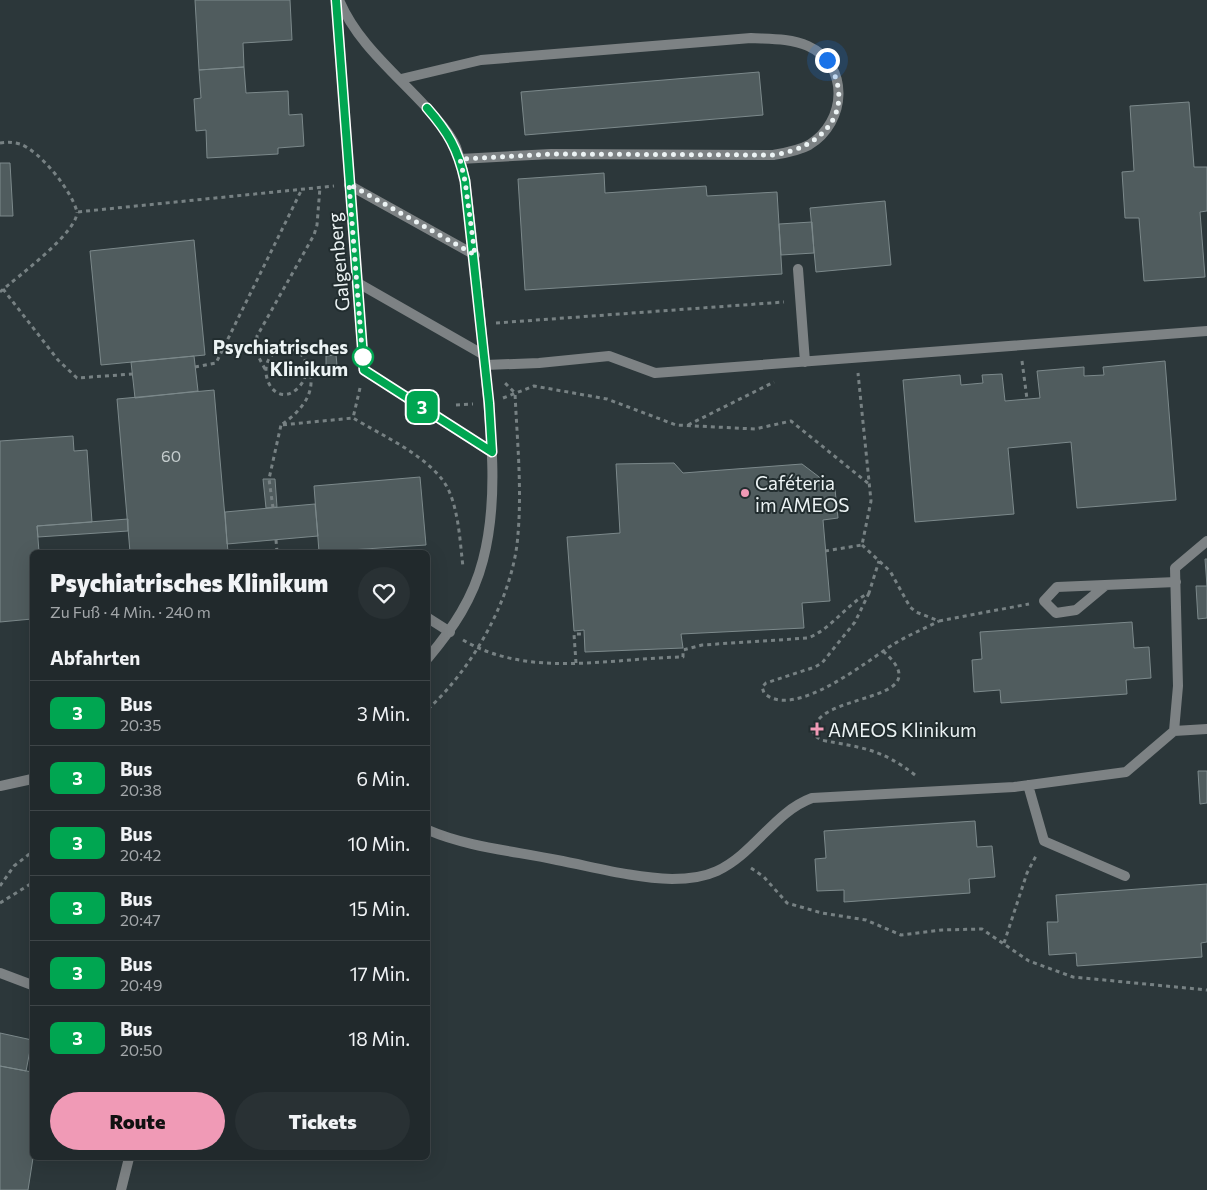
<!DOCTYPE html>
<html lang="de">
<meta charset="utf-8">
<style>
:root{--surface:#21292c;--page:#293134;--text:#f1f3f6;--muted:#a2a6a9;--line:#3e4548;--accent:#f09ab6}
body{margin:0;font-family:Commissioner,sans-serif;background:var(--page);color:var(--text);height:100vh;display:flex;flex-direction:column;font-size:19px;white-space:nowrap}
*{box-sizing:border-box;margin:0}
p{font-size:16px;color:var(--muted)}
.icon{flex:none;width:28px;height:28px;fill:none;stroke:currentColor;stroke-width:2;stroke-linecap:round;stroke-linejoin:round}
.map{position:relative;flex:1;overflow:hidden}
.panel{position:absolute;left:30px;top:550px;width:400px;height:610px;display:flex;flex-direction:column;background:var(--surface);border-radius:8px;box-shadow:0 5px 20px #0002,0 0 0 1px var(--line)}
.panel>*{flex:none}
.badge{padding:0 10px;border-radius:8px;font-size:18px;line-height:32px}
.you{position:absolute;width:25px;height:25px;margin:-12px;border:4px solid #fff;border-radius:50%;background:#1a73e8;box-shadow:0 0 0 8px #1a73e833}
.map>.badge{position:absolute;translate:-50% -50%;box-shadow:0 0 0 2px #fff}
h2{padding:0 20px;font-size:19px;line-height:45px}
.round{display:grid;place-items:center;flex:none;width:52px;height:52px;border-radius:26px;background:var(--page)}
.overview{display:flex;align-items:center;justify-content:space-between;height:85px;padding:0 20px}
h1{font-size:24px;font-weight:800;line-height:38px}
.primary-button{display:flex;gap:10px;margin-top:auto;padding:10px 20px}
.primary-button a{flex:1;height:58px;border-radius:30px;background:var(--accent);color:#111;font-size:20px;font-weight:800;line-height:58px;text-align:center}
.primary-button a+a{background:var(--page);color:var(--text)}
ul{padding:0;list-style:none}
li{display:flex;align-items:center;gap:15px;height:65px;padding:0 20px;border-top:1px solid var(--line)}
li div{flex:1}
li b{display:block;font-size:19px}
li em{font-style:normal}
li .badge{min-width:55px;font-weight:700;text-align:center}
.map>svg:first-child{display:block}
</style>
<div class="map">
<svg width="1207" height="1190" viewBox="0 0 1207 1190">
<rect width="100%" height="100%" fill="#2c373a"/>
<path fill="#505c5e" stroke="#7c898b" d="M195,0H290L292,40L243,43L244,67L199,70Z
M244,67L246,93L288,91L289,115L302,114L304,146L278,148V154L207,158L206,130L196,131L194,99L201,98L199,70Z
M759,72L763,115L525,135L521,92Z
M1189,102L1194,167H1207V211L1200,212L1205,277L1144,281L1139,218H1125L1122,172L1134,171L1130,106Z
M0,163H10L13,216H0Z
M604,173L605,193L706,186L707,196L777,192L782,274L525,290L518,179Z
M885,201L891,265L816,272L810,208Z
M812,222L814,253L781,255L779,224Z
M194,240L205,355L101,365L90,251Z
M336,355L337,365L326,366V356Z
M194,356L198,391L135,398L131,362Z
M1165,361L1176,500L1077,508L1071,442L1008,448L1014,514L915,522L903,380L960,375L961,385L983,383L982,375L1002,374L1005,401L1040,398L1037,371L1084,367V376L1104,375L1103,367Z
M214,390L228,552H130L117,399Z
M73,436L74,451L87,450L92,522L37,526L39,552H32V619L0,622V441Z
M674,463L683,473L802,464L835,489L838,518L823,520L830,601L802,603L804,628L681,634L683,648L585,652L584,630L574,631L567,537L620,533L616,464Z
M420,477L426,545L319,552L314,486Z
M263,479H275L277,507L266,508Z
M315,504L318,536L227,544L225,512Z
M128,519V531L38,537L37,526Z
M1205,559H1207V618L1198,619L1196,586H1207Z
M1132,622L1134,648L1149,647L1151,678L1126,680L1127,694L1001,703L1000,690L974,692L972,660L982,659L980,632Z
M1198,771H1207V803L1200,804Z
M975,821L977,847L992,846L995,877L969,879L970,893L844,902V890L817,891L815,859L826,858L824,831Z
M1207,884V942L1201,943L1202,957L1077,966L1076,953L1049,955L1047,922H1058L1056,895Z
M0,1033L32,1040L26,1071L0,1066Z
M0,1066L32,1072L33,1158L28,1190H0Z"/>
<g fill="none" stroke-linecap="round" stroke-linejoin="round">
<path stroke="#778183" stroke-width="3" stroke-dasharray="4 4" stroke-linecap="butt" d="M0,143C7,142 13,142 20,144C40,151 72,191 77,212L334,186
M3,289L58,360L77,378L133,374
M0,292C17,277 77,233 77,212
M496,323L784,302
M305,359C307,370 307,379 298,388C270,415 247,351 289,348C297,350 303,355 306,362C320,389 303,410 281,425L353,418
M1022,361L1027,399
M195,367L216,363L302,189
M265,369L257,354V336L314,235L317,225L320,187
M360,388L353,418C383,436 435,459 449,491C459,514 460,542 463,567
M503,398L534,386L607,399L676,425L755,429L791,421L869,484
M456,405L473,404
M688,425L774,382
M273,508L269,479L281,425
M276,540L277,552
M862,545L890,571L910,607L916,612L939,621L1029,604
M825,551L862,545L871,501L858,373
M869,593L855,622L822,663L815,667L766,683L762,687L764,693C794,721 868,660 894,644C908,635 924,629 939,621
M463,640C529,679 611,658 683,657V650L702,645L808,638C833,628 846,604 869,593L879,561
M883,651C945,706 807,690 814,735L821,740C862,748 880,748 915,775
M576,663L574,634H585
M428,709C473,668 514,596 518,534C522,487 517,439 515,393L503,381
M751,868L764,877L787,903L822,913L866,920L901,935L942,930L982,929L1029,961L1073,977L1207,990
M0,886L14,866L32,852
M0,903L32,883
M1004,943L1027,873L1037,854"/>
<path stroke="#7d8284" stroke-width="10" d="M401,79L481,60L751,38C770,39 790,38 808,46C850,65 847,122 809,145C798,151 785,153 773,155L551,154L460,159
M349,185L475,255
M798,269L805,362
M358,283L484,355
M485,365L539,363L609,356L655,373L1207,331
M1106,585L1076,610L1056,613L1044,601L1057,587L1176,582
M428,618L450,632
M1174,731L1207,729
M1028,785L1044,841L1125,876
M428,830C467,847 514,851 557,860C594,867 634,878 672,879C686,879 704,877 717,871C754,854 774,812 812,798L1014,787L1126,772L1174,731L1178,686L1175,568L1207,541
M0,973L32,985
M121,1190L129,1158"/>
<path stroke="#7d8284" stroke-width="10" d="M336,0L364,370L491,452
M339,0C357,43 395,73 426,107C437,119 449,132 456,147C460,158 463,169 465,181C473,239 478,298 484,357C490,423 500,495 483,560C473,599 453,628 428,658
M0,786L32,779"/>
</g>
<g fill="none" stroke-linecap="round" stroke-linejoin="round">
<g stroke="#fff" stroke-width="11">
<path id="line" d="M336,0L364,370L492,452L489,403L465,181C458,149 448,132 427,108"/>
</g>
<use href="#line" stroke="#00a651" stroke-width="8"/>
<path stroke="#ecf3f4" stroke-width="5" stroke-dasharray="0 9" d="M363,357V362L349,184L475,255L465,181L460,159L551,154L773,155C824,148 858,109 827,60"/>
</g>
<circle fill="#fff" stroke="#00a651" stroke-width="2.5" cx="363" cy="357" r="10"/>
<g fill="#f09ab6" stroke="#222d2f" stroke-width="2">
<circle cx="745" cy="493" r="5"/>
<path d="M814.5 721.5h5v5h5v5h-5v5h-5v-5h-5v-5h5z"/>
</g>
<g text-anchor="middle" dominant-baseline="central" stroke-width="4" stroke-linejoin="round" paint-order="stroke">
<g font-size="16" fill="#c5cdce">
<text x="171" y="455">60</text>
</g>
<g font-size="19" fill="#ecf3f4" stroke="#222d2f">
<text transform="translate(338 262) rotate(-95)">Galgenberg</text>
</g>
<g font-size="19" font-weight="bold" fill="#ecf3f4" stroke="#222d2f" text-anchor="end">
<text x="348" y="346">Psychiatrisches<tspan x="348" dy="22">Klinikum</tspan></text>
</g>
<g font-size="19" fill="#ecf3f4" stroke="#222d2f" text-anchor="start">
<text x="755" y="482">Caféteria<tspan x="755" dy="22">im AMEOS</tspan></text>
<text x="828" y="729">AMEOS Klinikum</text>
</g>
</g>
</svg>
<div class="you" style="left:827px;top:60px"></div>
<b class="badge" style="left:422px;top:407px;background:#00a651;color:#fff">3</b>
<section class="panel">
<div class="overview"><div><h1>Psychiatrisches Klinikum</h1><p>Zu Fuß · 4 Min. · 240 m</p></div><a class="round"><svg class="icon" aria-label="heart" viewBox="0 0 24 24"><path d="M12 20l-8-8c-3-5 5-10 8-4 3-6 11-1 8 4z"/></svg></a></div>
<h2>Abfahrten</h2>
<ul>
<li><span class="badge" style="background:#00a651;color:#fff">3</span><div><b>Bus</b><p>20:35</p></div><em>3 Min.</em></li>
<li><span class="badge" style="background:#00a651;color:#fff">3</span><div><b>Bus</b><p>20:38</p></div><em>6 Min.</em></li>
<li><span class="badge" style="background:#00a651;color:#fff">3</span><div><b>Bus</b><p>20:42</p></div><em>10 Min.</em></li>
<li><span class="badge" style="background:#00a651;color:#fff">3</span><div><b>Bus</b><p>20:47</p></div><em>15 Min.</em></li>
<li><span class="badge" style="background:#00a651;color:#fff">3</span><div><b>Bus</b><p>20:49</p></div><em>17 Min.</em></li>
<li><span class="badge" style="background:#00a651;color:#fff">3</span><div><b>Bus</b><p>20:50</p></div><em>18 Min.</em></li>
</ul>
<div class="primary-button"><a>Route</a><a>Tickets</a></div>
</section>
</div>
